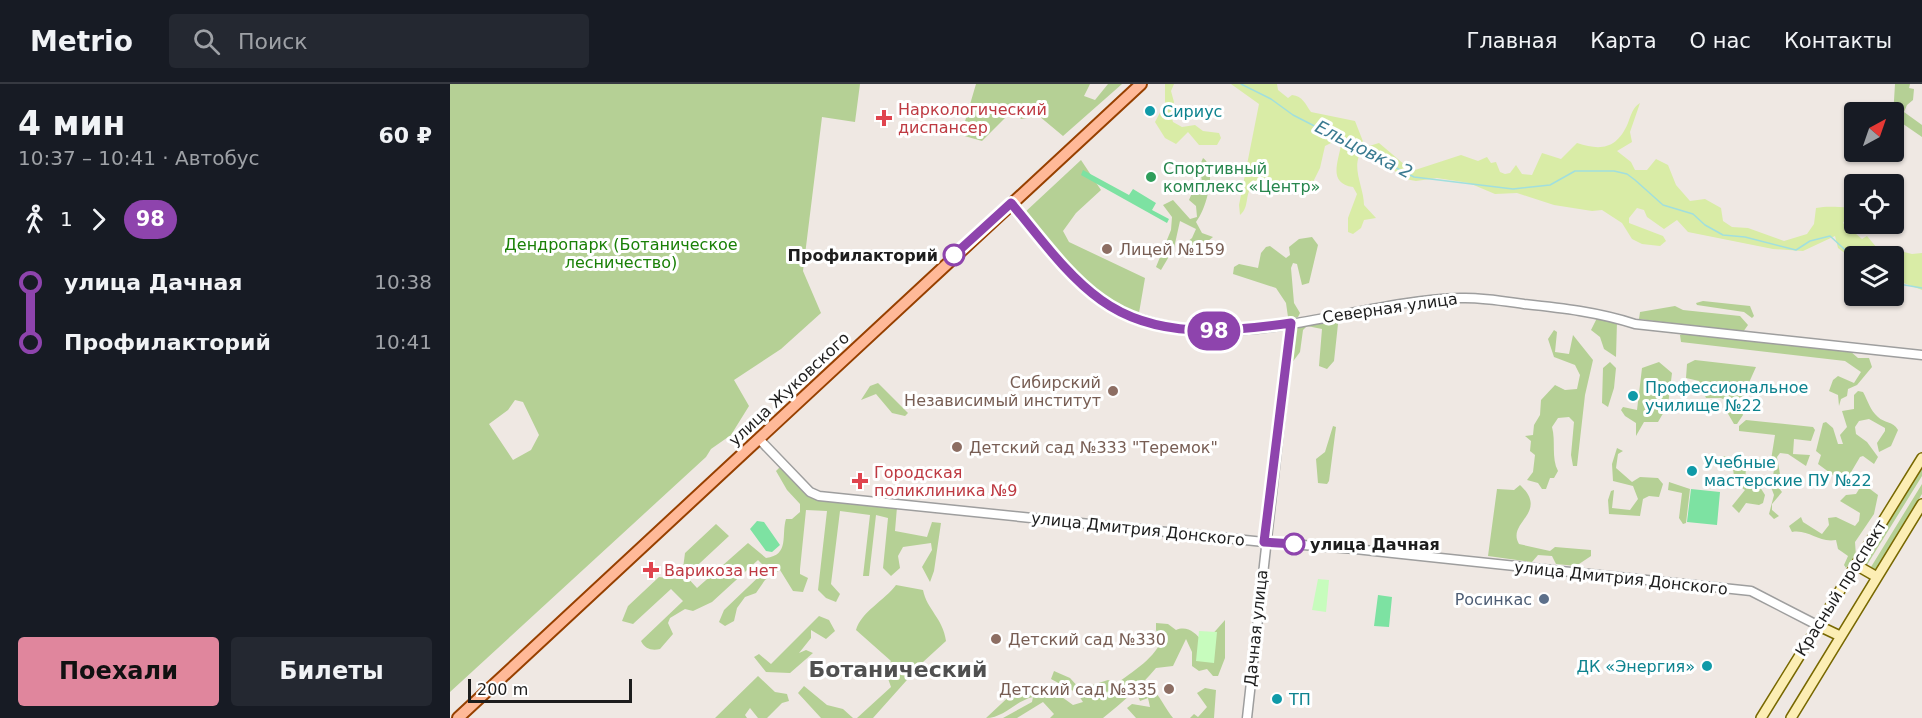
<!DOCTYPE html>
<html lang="ru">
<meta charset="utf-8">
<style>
:root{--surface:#171b24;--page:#242831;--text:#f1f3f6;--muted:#9ea1a6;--line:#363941;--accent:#e0869d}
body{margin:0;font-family:"DejaVu Sans",sans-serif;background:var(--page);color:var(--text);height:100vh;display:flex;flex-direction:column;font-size:22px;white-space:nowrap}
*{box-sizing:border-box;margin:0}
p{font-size:20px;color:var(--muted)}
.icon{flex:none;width:33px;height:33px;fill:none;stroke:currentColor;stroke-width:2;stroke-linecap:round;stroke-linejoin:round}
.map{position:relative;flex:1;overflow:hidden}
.details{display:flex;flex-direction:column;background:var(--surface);width:450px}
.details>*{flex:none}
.badge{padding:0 12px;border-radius:20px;font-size:21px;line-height:39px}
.needle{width:39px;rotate:40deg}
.fabs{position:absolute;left:1394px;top:18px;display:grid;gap:12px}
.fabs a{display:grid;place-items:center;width:60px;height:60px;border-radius:6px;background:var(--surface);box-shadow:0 2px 4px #0004;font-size:30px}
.scale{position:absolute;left:18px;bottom:15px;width:164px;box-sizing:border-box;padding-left:6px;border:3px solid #1d1d1d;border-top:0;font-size:16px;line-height:21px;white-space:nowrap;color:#1d1d1d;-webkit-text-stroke:4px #fff;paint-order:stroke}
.map>.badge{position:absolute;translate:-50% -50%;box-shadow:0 0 0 3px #fff}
.legs{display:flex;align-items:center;gap:9px;height:66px;padding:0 18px;font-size:20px}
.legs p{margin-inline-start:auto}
.overview{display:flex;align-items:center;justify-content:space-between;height:102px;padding:0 18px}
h1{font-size:33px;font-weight:600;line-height:45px}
.action{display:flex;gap:12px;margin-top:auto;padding:12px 18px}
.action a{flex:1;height:69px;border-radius:6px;background:var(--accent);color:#111;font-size:24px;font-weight:600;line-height:69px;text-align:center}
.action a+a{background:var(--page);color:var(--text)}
ul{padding:0 18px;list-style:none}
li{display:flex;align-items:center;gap:21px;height:60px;font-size:22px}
li i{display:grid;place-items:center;width:9px;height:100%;margin:0 8px;background:currentColor}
li i::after{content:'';width:15px;height:15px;margin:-8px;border:4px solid;border-radius:50%;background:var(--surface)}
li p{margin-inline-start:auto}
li:first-child i{background:linear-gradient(#0000 50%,currentColor 0)}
li:last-child i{background:linear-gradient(currentColor 50%,#0000 0)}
header{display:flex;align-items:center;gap:36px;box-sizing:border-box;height:84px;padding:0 30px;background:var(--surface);border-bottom:2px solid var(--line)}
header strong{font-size:28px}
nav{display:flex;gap:33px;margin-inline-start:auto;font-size:21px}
.search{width:420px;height:54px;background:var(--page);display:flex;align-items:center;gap:15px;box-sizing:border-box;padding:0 21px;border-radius:6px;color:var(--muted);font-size:22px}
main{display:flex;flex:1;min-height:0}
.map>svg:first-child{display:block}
</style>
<header>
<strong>Metrio</strong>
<div class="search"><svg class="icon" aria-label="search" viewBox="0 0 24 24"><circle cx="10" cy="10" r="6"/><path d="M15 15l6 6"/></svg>Поиск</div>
<nav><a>Главная</a><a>Карта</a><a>О нас</a><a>Контакты</a></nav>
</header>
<main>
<section class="details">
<div class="overview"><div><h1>4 мин</h1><p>10:37 – 10:41 · Автобус</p></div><b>60 ₽</b></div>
<div class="legs"><svg class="icon" aria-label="walk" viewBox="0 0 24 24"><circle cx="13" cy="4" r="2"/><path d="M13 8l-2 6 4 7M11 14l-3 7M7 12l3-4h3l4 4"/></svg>1<svg class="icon" aria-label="forward" viewBox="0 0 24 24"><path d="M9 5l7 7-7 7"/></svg><b class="badge" style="background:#8e44ad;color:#fff">98</b></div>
<ul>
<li><i style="color:#8e44ad"></i><b>улица Дачная</b><p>10:38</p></li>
<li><i style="color:#8e44ad"></i><b>Профилакторий</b><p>10:41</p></li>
</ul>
<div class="action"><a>Поехали</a><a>Билеты</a></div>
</section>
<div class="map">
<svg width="1472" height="634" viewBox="0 0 1472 634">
<rect width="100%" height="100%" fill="#efe8e3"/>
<path fill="#d9eca6" d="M715,0H724L721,7L724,18L721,31L723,38L732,43L745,41L753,47L769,49L771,54L767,61H749L738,48L726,60L715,54L705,38L715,19Z
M781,0H827L828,6L838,14L842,11C853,12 855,20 861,28L905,37L914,60L919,62L929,59L962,87L1011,71L1028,77L1037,73L1041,79L1046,78L1050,88L1055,90L1060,89L1066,81L1072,90L1082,91L1092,69L1111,75L1127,59C1151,67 1167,65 1178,39C1181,31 1183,23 1190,19L1180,48L1182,58L1167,67L1181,78L1185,86H1197L1206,75L1218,81L1226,101L1240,117L1255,115L1271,124L1273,137L1282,143L1298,144L1334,157L1357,150L1364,140L1366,124C1380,121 1391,124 1404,123V132H1397L1393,139L1412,155L1417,152L1427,164L1439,170L1446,166L1462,170L1472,169V206L1443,195V172H1404V176L1388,164L1385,152L1353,167L1323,165L1238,148L1227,136L1214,145L1197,133L1194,126L1187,124L1179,134V139L1213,152L1216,157L1210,162L1192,160L1182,155L1172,139L1152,126L1142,127L1104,121L1067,109L1045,110L1019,99L987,94L966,97L955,95L931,76L918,71L909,72C903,87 914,105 914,121L926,134L914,136L911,144L903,150L898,148V134L907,110L903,103C878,99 888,79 891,61L885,57L875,62L870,84L860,104L839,102L829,111L818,100H805C793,108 801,122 790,131L789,121L809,20Z"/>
<path fill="#b5d095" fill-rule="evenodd" d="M0,0H410L405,38L372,33L353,187L371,229L331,265L284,296L299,322L281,351L261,365L256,373L0,608ZM65,316L73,318L89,351L81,366L63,376L39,340L58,326Z
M526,0H640L634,12L645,16L658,0H672L613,52L589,32L571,35L563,26L532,57L511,51Z
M1445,0H1460L1459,4L1464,5L1463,16L1457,21L1454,28L1472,41V53L1443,33Z
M753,74C768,84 756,126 746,138L752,149L763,153L747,166L736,159L742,154L746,145L730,137L724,164L711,186L706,183L721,146L722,133L713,121L723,116L740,135L747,133L746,122L739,116L742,109L753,108L750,81Z
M631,76L651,106L626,129L613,147L619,158L695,194L689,229L685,231L652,212L625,189L573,130Z
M862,153L868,161L859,199L852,201L847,180L843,179L841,184L844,219L850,229L848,233L841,235L838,233L836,219L826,204L783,190L784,183L789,180L808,184L811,169L816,163L820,162L836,174L840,171L839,163L849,155Z
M1253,217L1300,222L1304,232L1302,234L1294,228L1247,221L1246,219Z
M1225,222L1233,226L1290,232L1298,241L1293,248L1189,235L1190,228Z
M1148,232L1167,237L1166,273L1154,265L1150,253L1141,246Z
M884,234L888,240L884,277L877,285L869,282L872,245L857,242L853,246L850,268L841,280L846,241Z
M1104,246L1107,248L1105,268L1119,270L1123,251L1143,276L1135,311L1127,382H1123L1121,371L1124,338L1119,333L1108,334L1102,343C1106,357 1101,374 1108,387L1104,394H1100L1096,405H1092L1088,399L1077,396L1083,388L1085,371L1080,367L1081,357L1075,352L1083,351L1084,341L1090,331L1091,316L1105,301L1115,306L1127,305L1130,291L1125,281L1104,273L1098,255Z
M1234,249L1400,267L1408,274H1419L1422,283L1407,301L1398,305L1397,312L1391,315L1389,322L1388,311L1379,307L1383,296L1388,292L1404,299L1411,288L1395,277L1231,258L1230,251Z
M1245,276L1306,283L1293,312L1287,315L1293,331L1287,340H1284L1277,328V317L1271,314H1256L1249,297L1236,294L1237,280Z
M1160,278L1166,284L1164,304L1158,323L1152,319L1153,284Z
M1209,278L1222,289L1218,321L1208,338H1194L1186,352V339L1175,332L1171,326L1173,323L1187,326L1192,284Z
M428,299L458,329L455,332L442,329L426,310L411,316L420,302Z
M1408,307L1413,308C1418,317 1420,326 1428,333C1434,339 1443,337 1448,346L1441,362L1429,368L1427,359L1435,347V344L1419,335L1409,337L1405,343L1406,350L1417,358L1428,373L1424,380L1413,372L1410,373L1397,395L1391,397L1368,380L1371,371L1366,367L1373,339L1376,338L1383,344L1388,360H1393L1390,351L1397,343L1392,327L1404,325V311Z
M1296,336L1363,343L1365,346L1361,357L1344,355L1343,370L1360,371L1356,382L1338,370L1330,369L1327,373L1331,396L1328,403L1332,408L1322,420V426L1329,432L1324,435L1319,430L1324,411L1321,403L1324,386L1320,383H1296L1295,400L1310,403L1315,411L1313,419L1309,421L1296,419L1289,429L1282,422L1295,406L1285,399L1283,385L1270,378L1271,372L1321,376L1325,351L1289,347V342Z
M883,342L886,343L879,397L877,400L868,399L866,375L875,368Z
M1167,364L1173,367L1168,370L1166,384L1182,398L1190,393L1208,394L1213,400L1209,413L1199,412L1193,415L1190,432L1159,430L1158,416L1161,407L1164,406L1162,424L1180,426L1188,415L1183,402L1163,397L1162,380Z
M1472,381V392L1417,481L1412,478Z
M330,383L360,410L447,423L445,447L477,453L482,438L491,439L484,487L480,498L472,483L482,466L481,459L453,463L448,472L450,484L441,492L433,484L438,434L426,431L419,492H413L420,431L390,427L381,500L390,510L386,518L376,514L368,506L377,427L356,426L350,485V490L358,494L353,508L343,507L330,486L315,496L306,509L295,513L287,524L284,537L275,542L269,538L274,526L317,485L308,476L262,518L243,527L235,525L220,534L218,539L223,550L210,565C202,567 195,565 191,557L233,517L221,505L183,540L172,537L178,522L209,493L227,495L232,492L235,469L266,440L279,452L236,492L247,504L298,459L316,474C340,471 331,451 336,435H342L350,428V420L337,406L326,387Z
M1219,398L1240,405L1236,439L1233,440L1229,434L1232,409L1218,406Z
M1472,400V410L1426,486L1421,483Z
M1070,401C1100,429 1056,438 1069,460L1100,467L1105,463L1141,466V472L1126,482L1106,480L1102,472L1088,471L1082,478L1038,472L1047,405L1064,406Z
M1411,402H1416L1428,411L1424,430L1405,458L1406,472L1396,484L1394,481L1398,472L1388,465L1386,456C1368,459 1359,445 1342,448L1339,442L1351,433L1353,438L1372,450L1379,441L1378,434L1386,433L1405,442L1409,437L1410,429L1390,417L1396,411L1406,410Z
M446,501L473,506C477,526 493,534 496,557L473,578L423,634H407L441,603L435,586L441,577L406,546C411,528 435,516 446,501Z
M369,532L379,536L385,547L376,555L361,546V554L349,569L356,566L363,569L340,589L316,588L304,573L309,570L321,580Z
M775,536V574L768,592H763L757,585L749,587L742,582V568L736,555L723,582L706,584C690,603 672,619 653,634H600L604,630L593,618L567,634H553L582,618L583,613C565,617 554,634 536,634L566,606L577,601L582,608H605L623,621L633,618L627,609L601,595L604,587L620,594L630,605L658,596L667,599C680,590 709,571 711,555L706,546V539L718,540L726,546C737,541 746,549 752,557L760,553Z
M308,592L325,608L337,610L339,617L332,619L317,634H308L300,624L295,631L297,634H265Z
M354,602L377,621L393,625L403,634H371L348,609Z
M700,604C710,610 715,625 723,634H686L677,624L682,620L700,623L698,614L690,617L688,612Z
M755,604L766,606L764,634H740L744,630L748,633L757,623L747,609Z"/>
<path fill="#c7fcbd" d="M868,495L879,496L876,528L862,526Z
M749,547L767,548L764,579L746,577Z"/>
<path fill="#7de2a2" d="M633,86L679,111L683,105L706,119L702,126L719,135L717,139L631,91Z
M1241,405L1270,408L1267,441L1237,438Z
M307,437L314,438L330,461L322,468L316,467L300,445Z
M928,511L942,513L939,543L924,542Z"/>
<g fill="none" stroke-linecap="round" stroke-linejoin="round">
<path stroke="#a1dfde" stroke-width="1.5" d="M791,0L821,15L843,31L964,93L1063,105L1100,101L1125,87H1164L1177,90L1185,96L1213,121L1243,130L1255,141L1273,151L1295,153L1346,166L1360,157L1380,152L1404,174
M1443,199L1472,204"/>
<g stroke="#9e9e9e" stroke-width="11">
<path id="tertiary" d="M561,119C588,150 619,197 654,218C764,284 893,217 1010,214C1031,213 1053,217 1074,220C1112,224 1148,228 1185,240L1472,271
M309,355L360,408L369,412L814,458L905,465L1301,507L1369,542
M797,634L841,239"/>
</g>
<g stroke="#786800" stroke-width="12">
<path id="secondary" d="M1406,481L1427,493
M1369,542L1390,552
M1311,634L1472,374
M1341,634L1472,420"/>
</g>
<g stroke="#974000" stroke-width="14">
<path id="primary" d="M8,634L691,0"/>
</g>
<use href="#tertiary" stroke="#fff" stroke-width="8"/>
<use href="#secondary" stroke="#fceeb4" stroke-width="9"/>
<use href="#primary" stroke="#ffb998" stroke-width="10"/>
</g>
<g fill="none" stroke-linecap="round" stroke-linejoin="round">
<g stroke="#fff" stroke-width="14">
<path id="line-1" d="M504,171L561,119C589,152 616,191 651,216C706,256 778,248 841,239L814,458L844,460"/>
</g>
<use href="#line-1" stroke="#8e44ad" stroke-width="9"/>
</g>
<g fill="#0f9aa8" stroke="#fff" stroke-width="2">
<circle cx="700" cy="27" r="6"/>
<circle cx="1183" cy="312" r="6"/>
<circle cx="1242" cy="387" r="6"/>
<circle cx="1257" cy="582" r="6"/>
<circle cx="827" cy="615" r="6"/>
</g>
<g fill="#e0444e" stroke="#fff" stroke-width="2">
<path d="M431 25h6v6h6v6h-6v6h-6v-6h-6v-6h6z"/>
<path d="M407 388h6v6h6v6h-6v6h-6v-6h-6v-6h6z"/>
<path d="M198 477h6v6h6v6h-6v6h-6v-6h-6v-6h6z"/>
</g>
<circle fill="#2e9e5b" stroke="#fff" stroke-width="2" cx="701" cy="93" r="6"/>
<g fill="#8d6e63" stroke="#fff" stroke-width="2">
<circle cx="657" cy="165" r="6"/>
<circle cx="663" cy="307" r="6"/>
<circle cx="507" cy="363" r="6"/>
<circle cx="546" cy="555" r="6"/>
<circle cx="719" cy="605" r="6"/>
</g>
<g fill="#fff" stroke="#8e44ad" stroke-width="3">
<circle cx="504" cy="171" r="10"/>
<circle cx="844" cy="460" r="10"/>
</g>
<circle fill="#5c6f8a" stroke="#fff" stroke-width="2" cx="1094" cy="515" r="6"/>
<g text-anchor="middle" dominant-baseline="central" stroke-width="6" stroke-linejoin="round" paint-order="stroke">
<g font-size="16" fill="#be3a42" stroke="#fff" text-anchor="start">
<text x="448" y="25">Наркологический<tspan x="448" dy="18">диспансер</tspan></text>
<text x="424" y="388">Городская<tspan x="424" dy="18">поликлиника №9</tspan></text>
<text x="214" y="486">Варикоза нет</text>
</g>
<g font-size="16" fill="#0d838f" stroke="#fff" text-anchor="start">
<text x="712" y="27">Сириус</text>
<text x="1195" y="303">Профессиональное<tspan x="1195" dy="18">училище №22</tspan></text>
<text x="1254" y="378">Учебные<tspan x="1254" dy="18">мастерские ПУ №22</tspan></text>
<text x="1245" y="582" text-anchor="end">ДК «Энергия»</text>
<text x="839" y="615">ТП</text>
</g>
<g font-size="16" fill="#27864d" stroke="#fff" text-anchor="start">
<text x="713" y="84">Спортивный<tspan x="713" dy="18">комплекс «Центр»</tspan></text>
</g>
<g font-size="16" fill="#1a8007" stroke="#fff">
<text x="171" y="160">Дендропарк (Ботаническое<tspan x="171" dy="18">лесничество)</tspan></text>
</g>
<g font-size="16" fill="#785e54" stroke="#fff" text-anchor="start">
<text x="669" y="165">Лицей №159</text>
<text x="651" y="298" text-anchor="end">Сибирский<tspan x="651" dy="18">Независимый институт</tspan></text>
<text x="519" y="363">Детский сад №333 "Теремок"</text>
<text x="558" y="555">Детский сад №330</text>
<text x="707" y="605" text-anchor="end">Детский сад №335</text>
</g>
<g font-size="16" font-weight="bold" fill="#1d1d1d" stroke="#fff" text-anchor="end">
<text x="488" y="171">Профилакторий</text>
<text x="860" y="460" text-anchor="start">улица Дачная</text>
</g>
<g font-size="16" fill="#1d1d1d" stroke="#fff">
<text transform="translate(940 224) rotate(-8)">Северная улица</text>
<text transform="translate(339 305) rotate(-43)">улица Жуковского</text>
<text transform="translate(688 445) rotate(6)">улица Дмитрия Донского</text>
<text transform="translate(1171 494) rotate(6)">улица Дмитрия Донского</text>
<text transform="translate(1391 504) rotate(-58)">Красный проспект</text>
<text transform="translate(806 544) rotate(-84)">Дачная улица</text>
</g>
<g font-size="16" fill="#4e5e75" stroke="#fff" text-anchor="end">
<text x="1082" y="515">Росинкас</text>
</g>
<g font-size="18" font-style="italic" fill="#3b7b91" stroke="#fff">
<text transform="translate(914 65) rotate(27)">Ельцовка 2</text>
</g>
<g font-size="22" font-weight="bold" fill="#505050" stroke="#fff">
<text x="448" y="585">Ботанический</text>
</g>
</g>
</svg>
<div class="fabs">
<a><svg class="needle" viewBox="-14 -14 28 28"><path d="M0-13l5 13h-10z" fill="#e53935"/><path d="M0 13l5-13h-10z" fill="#9ea1a6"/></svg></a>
<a><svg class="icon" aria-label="locate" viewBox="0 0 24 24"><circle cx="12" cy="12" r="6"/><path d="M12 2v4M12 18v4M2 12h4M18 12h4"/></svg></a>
<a><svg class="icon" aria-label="layers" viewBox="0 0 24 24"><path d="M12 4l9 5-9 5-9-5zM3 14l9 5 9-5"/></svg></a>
</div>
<div class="scale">200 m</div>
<b class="badge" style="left:764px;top:247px;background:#8e44ad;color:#fff">98</b>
</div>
</main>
